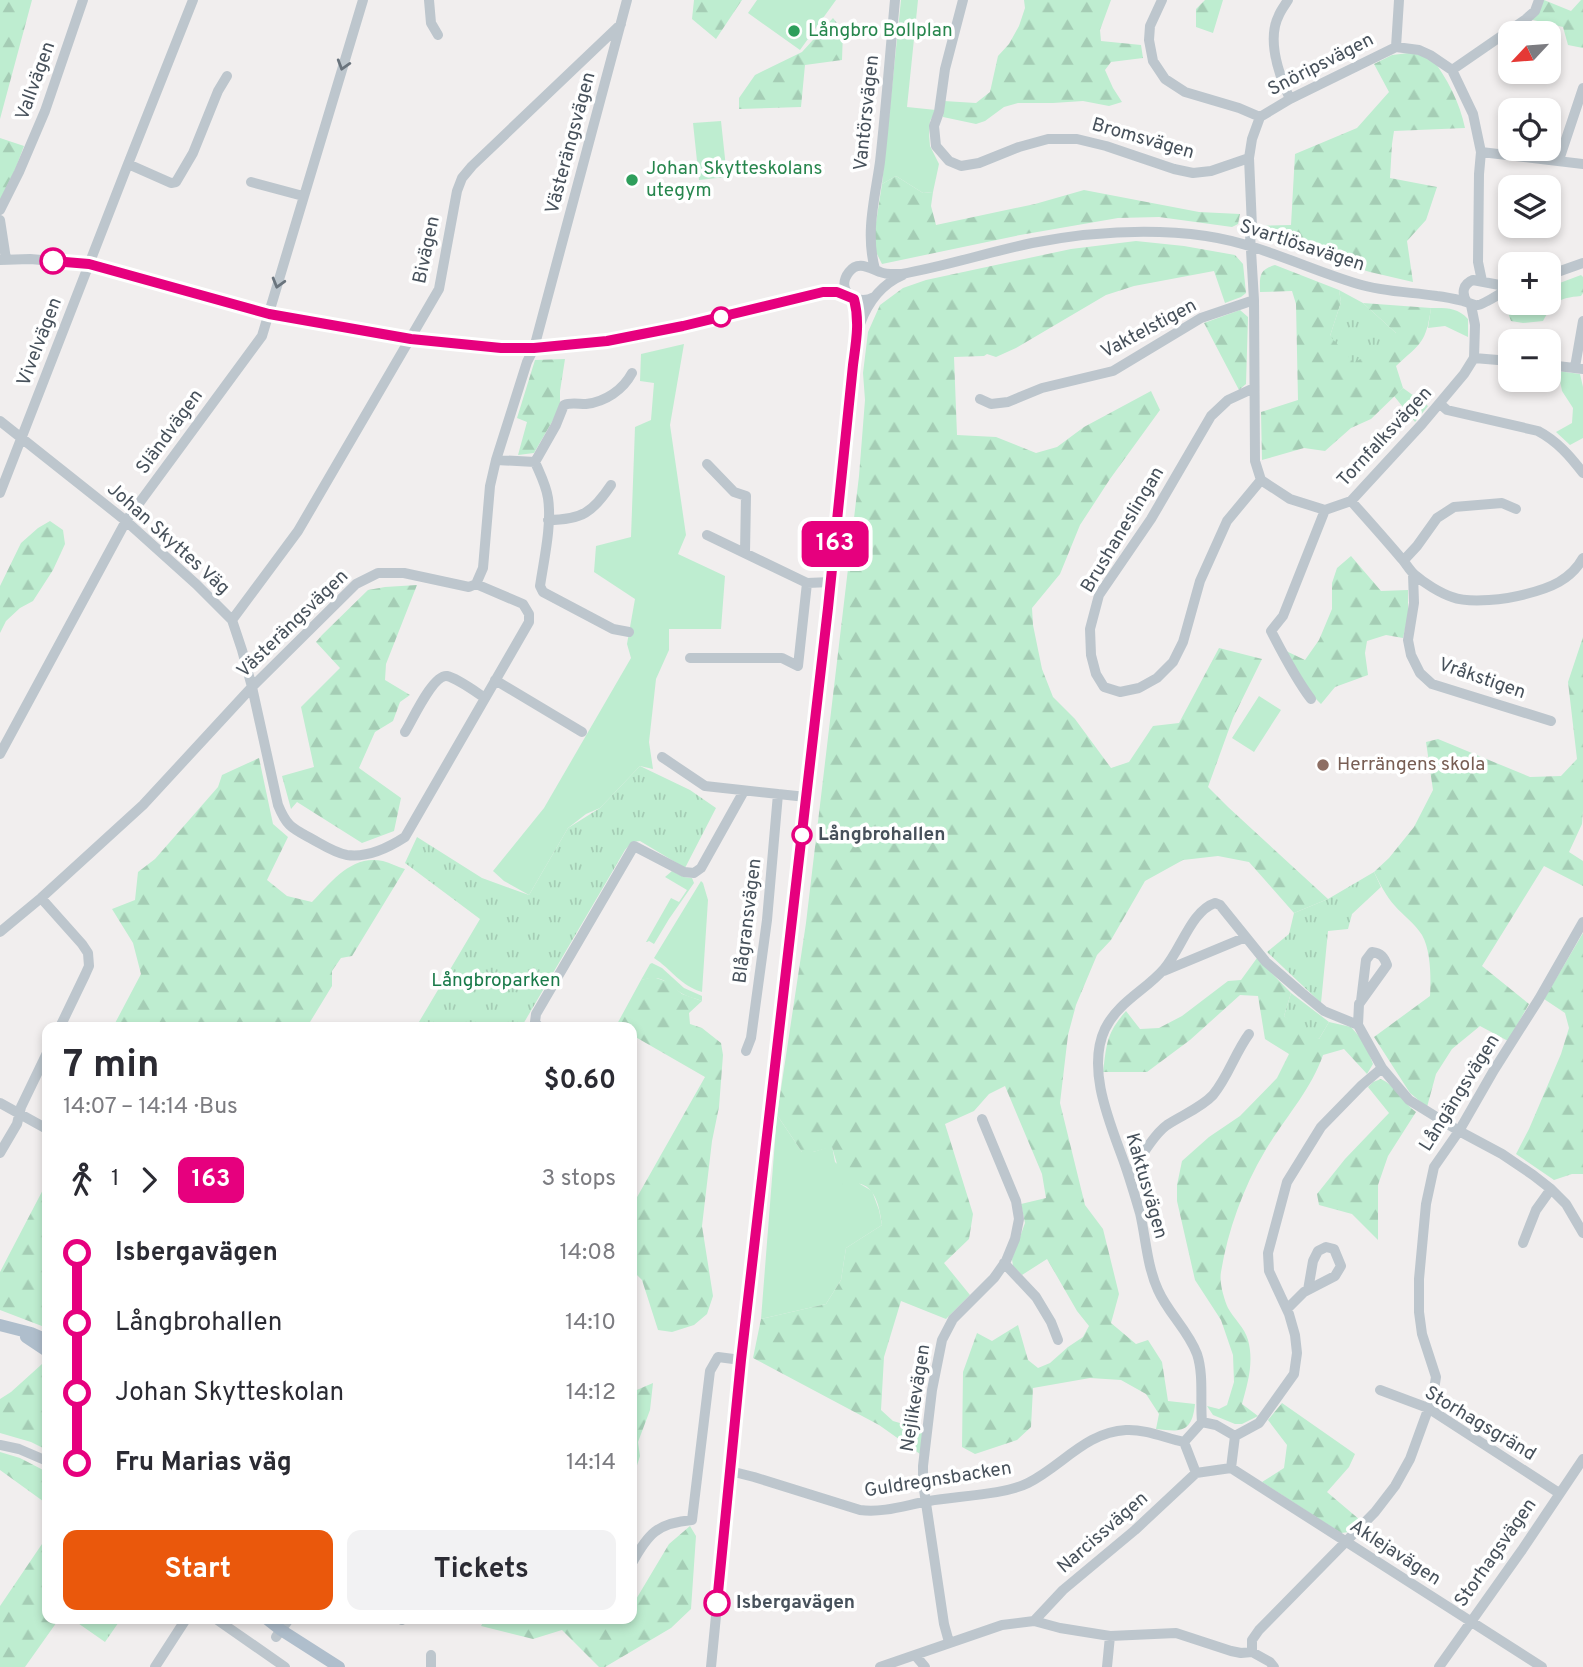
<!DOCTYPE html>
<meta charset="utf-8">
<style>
:root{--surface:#fff;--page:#f2f2f3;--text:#2b2b33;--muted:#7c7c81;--accent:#ea580c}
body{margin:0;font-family:Overpass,sans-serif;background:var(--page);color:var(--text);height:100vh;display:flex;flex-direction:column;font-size:26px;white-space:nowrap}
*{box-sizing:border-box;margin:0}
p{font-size:23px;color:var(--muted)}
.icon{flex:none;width:38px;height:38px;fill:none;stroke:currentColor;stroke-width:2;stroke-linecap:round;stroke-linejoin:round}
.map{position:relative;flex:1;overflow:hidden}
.sheet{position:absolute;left:42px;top:1022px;width:595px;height:602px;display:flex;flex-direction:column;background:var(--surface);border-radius:14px;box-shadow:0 4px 10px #0003}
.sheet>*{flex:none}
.badge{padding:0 14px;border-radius:10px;font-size:24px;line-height:46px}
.needle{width:46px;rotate:244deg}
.fabs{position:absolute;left:1498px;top:21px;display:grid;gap:14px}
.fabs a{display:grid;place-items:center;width:63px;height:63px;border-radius:14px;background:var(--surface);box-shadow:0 4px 10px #0003;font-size:35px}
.map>.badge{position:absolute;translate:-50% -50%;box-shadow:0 0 0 4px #fff}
.legs{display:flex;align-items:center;gap:10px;height:77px;padding:0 21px;font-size:23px}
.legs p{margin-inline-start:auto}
.head{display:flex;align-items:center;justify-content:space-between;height:119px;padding:0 21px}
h1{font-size:38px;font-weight:700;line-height:52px}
.button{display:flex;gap:14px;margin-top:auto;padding:14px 21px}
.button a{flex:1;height:80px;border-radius:14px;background:var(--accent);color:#fff;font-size:28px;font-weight:700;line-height:80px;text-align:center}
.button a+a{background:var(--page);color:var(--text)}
ul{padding:0 21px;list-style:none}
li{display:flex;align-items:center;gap:24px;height:70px;font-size:26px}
li i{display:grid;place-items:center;width:10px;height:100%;margin:0 9px;background:currentColor}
li i::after{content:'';width:18px;height:18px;margin:-9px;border:5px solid;border-radius:50%;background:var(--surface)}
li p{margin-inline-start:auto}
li:first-child i{background:linear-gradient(#0000 50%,currentColor 0)}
li:last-child i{background:linear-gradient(currentColor 50%,#0000 0)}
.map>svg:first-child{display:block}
</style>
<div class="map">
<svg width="1583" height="1667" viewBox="0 0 1583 1667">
<defs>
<pattern id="forest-firs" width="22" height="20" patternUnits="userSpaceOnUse" patternTransform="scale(1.75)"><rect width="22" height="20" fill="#beedd0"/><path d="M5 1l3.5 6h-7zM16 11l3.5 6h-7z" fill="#a5cdb5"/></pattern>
<pattern id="park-tufts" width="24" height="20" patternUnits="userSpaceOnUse" patternTransform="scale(1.75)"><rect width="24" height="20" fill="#beedd0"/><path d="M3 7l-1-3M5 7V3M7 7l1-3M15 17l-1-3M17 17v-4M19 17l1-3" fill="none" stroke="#a5cdb5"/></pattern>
</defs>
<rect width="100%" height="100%" fill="#f1eeee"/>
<path fill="#beedd0" d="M757,0H836L800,50L748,13Z
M901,0H918L907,107L936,110L930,121L929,134L930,146L939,164L933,192L923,193L896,176L882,184Z
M721,121L727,177L699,180L693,123Z
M1431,308C1446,308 1457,307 1468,319V337L1445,326L1428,328Z
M684,344L670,425L686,535L678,554L725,576L721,629H669V650L656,679L649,742L653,769L640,766L600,808L586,814L568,828L529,895L504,881L493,871L544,808L631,658L627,644L635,599L594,572L596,546L631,537L635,427L651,420L654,383L640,381L641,354Z
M1558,371L1580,374L1583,387V438L1570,445L1556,432L1572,423L1573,408L1562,391Z
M1403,388L1428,406L1415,422L1394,396Z
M1259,696L1281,710L1254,752L1232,738Z
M672,871L684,877L692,878L694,883L669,919L654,944L649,941L647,942H646L671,898L679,902L687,890L665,877Z
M701,881L703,883L708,900L702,992C681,986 671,969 654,958Z
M652,963L662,968L684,988L702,996V1001C695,998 687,997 681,993C664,982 664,974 641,980L650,964Z
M777,1115L802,1152H813L832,1146L835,1162L860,1184L872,1191L879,1210L882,1225L846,1248L841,1280L826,1304L761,1319Z"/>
<path fill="url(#forest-firs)" d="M0,0H32L0,119Z
M694,0H742L716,39L692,19Z
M1024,0H1111L1100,30L1101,41L1141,45L1143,58L1111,62L1105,70L1113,88L1122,102L1109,106L1083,101L1053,103H1018L1004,107L985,121L976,124L943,117L944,101L976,103L990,92L998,56L1009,44L1019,26L1025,8Z
M1205,0H1223L1213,33L1196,27V9Z
M1544,0L1571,11L1581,0H1583V48L1568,45L1563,27L1529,19Z
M833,18L843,31L842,60L805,65L801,107L739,109V98L755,75L802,52Z
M1409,53L1431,57C1447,78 1460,103 1465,128L1394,131L1392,144L1390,178L1437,187L1426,220L1407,241L1413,282L1370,272L1322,258L1258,233L1256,226L1291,225L1295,154L1357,128L1389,92L1374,64L1392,55Z
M0,138L24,146L15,170L0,200Z
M896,176L923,193L933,192L931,206L936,225L1035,204L1084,190L1199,212L1240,214L1238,224L1232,227L1159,217L1118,218L1020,235L882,264L875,250V229L882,184Z
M1136,241L1184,246L1235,255L1243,264L1246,293L1241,297L1225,303L1214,271L1134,286L1106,295L1016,348L996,357L987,354L984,356L954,357L957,435L996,437L1036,453L1057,447L1084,427L1151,391L1160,410L1110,479L1080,525L1060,574L1032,608L1033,625L1042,669L1053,697L1075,719L1111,768L1129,762L1153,726L1179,723L1219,648L1262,659L1233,718L1208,787L1228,807L1328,899L1294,913L1249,862L1218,856L1183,860L1145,881L1111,940L1097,955L1076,1005L1068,1035L1060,1103L1085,1205L1103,1229L1119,1294L1111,1323L1136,1344L1148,1340L1162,1362L1168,1401L1195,1404C1192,1433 1181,1432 1156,1429L1159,1414L1146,1394L1121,1380L1090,1378L1033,1388L1031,1427L1017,1440L975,1454L962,1447L963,1372L977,1333L992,1341L1018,1325L1028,1360L1038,1368L1050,1363L1068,1347L1083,1337L1089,1326L1077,1311L1047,1259L1022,1275L1013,1266L1012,1259L1025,1223L1021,1204L1046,1198L1042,1174L1005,1086L989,1094L974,1111L945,1124L973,1214L969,1239L944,1263L970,1295L946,1319L901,1301L884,1357L881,1410L893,1421L924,1430L920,1454L879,1425L753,1358L761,1319L826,1304L841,1280L846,1248L882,1225C880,1211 877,1189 861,1184C856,1183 848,1185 843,1185L832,1147L813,1152H802L777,1115L806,923L859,476L865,400L863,373L868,332L880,305L903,288L926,280L1071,249Z
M1275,265L1339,290L1341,302L1330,336L1396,333L1363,303L1431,308C1426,343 1421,343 1396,366L1403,388L1371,419L1351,428L1325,451L1304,448L1262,460L1261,412L1298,400L1296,304L1292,291L1260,292C1260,277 1258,270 1275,265Z
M1581,275L1583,277V293L1581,296C1558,298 1554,302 1543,321L1523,323L1511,321L1504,302L1510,300V303H1549V287Z
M1240,310L1248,317L1246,384L1239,390L1204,323Z
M565,359L560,391V408L534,453L518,455L527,422L517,418L535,360Z
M50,521L63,530L65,544L53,570L33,601L20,608L6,621L0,633V586L21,543L38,528Z
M1351,556L1381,591L1408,590V616L1403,638L1386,635L1367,641L1365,653L1368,675L1335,687L1321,704L1309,692L1286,651L1305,660L1319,640L1332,609V583L1337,568Z
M417,585L386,664L385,680L410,695L400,702L393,721L375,732L359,768L401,798L394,831L362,843L297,802L291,809L282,776L314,767L301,707L340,668L316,642L322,635L368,590L385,587Z
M1583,637V811L1582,824L1569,852L1583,861V886L1544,866L1482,966L1529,1004L1508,1041L1480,1026L1452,1049L1436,1074L1427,1107L1410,1093L1374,1037L1430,996C1431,978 1431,951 1422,935C1415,924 1403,915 1395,906C1386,896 1380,884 1374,872L1389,858L1414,827L1433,790L1426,742L1438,739L1530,777L1561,776L1577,759L1568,682Z
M259,758L273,824L288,837L267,880L287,896L312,902C331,882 352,854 383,861C390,863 398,867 405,869L352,956L341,958L332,971V986L307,1027H113L141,974L133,943L112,909L135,900L138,872L155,859L218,787L222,775Z
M1583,933V1174H1572L1554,1180L1516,1154L1529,1129L1561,1054L1569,1028L1565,1013L1544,999Z
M1257,958L1291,993L1284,1016L1319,1039L1329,1022L1351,1027L1365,1043L1373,1064L1367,1074L1344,1049L1323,1055C1311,1090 1284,1119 1265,1151C1243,1188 1228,1230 1221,1272C1219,1282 1224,1299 1228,1308C1234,1319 1245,1328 1248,1340C1254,1362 1248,1382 1242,1404L1258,1416L1242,1424H1235L1213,1415L1207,1406L1219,1409L1227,1405L1234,1382L1233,1355L1221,1320L1195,1280L1177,1201V1185L1182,1161L1209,1137L1240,1116L1277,1078L1289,1054L1265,1039L1258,996L1240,995L1190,1040L1147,1072H1103C1107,1043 1106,1034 1126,1011L1140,1029L1159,1028L1182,1016L1228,981L1241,980Z
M653,977L668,982L682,994L702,1001L689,1013L690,1024L702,1028L721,1043L723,1055L719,1107L712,1141L702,1226L713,1296L707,1314L694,1325L672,1332L658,1330L642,1280L632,1270V1206L705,1077L632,1035V1027H618L616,1026L641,980Z
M1381,1079C1395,1085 1402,1102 1416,1112L1388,1156L1378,1185V1240L1352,1214L1319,1205L1317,1194L1345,1159L1389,1113L1368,1087L1373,1082Z
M47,1182V1328L0,1310V1272Z
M42,1364L47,1366V1450L31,1442L0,1433V1399L11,1392Z
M653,1383L650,1410L638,1442L640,1456L632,1481V1392Z
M1282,1403L1355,1454L1349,1467L1327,1492L1360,1520L1349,1532L1341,1533L1262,1482L1284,1468L1287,1445L1268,1420Z
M0,1452L20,1458L47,1472V1504L0,1470Z
M690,1526L696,1536L691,1609L671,1628L605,1667H599L562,1630L533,1639L481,1626L485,1619H632V1606L669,1544Z
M47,1529V1619H59L25,1667H0V1606L44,1541Z"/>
<path fill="url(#park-tufts)" d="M1339,290L1363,303L1396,333L1381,346L1354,363L1330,336L1341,302Z
M640,766L690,790L716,808L685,868L640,841L632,842L625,850L522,1026L523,1027H416L480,919L405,863L417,837L482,878L529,895L568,828L600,808Z
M1374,872L1381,887L1352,914L1348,929L1328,931L1321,1003L1267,952L1289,934L1294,913L1328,899Z
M1291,993L1329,1022L1319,1039L1302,1032L1284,1016Z
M72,1619H121L105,1642Z"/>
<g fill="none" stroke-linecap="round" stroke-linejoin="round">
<path stroke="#bdc6cd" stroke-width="10" d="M429,0L431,23L438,35
M963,0L945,69L939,112L934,126L936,146L949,161L961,166L979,163L1019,147L1048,139H1077L1106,146L1174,169L1193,173L1211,171L1249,158
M1162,0L1150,26L1149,40L1153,61L1165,79L1185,92L1239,108L1260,117
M1288,0C1285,5 1281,10 1279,15C1266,40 1279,75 1290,99
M1396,47L1399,0
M1452,70L1526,19L1535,11L1539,0
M1481,152L1583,164
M1559,160L1583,88
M128,164L171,183L176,182L193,153L218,91L227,76
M251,182L303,196
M0,210L19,172L45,111L83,0
M0,220L6,259
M0,260L30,259L89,264L269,314L411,339L501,348H534L607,341L683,326L823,292H837L851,297
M875,269C865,233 875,198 880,162C886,108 890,54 895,0
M1549,275L1583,263
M874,297C856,307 835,290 849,272C858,260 869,268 880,272C887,275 895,274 902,274C946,266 989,252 1032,243C1090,232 1148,228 1206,236C1260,244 1307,269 1358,284C1384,292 1411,292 1437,296C1446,297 1455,299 1463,301C1468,302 1473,306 1478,305C1483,305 1504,291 1510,288
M1467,302C1461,293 1463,284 1473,280L1510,287
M1471,305L1475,325L1474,358L1464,374L1422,424L1351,501L1325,510L1290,499L1261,480L1255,461L1254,300L1250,234L1252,227L1249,158L1252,139L1260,117L1290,99L1396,47L1419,50L1430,55L1452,70L1473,114L1481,152L1479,174L1478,262L1482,281
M860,324C868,302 882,284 903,275
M1474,358L1510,361
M1549,365L1583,369
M1575,367L1583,321
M1254,388L1228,400L1211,416L1151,519L1099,595L1090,629L1091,655L1096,674L1104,687L1120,692L1139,688L1157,678L1173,662L1183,642L1200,581L1227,521L1261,480
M980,399L991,404L1008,402L1042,388L1113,371L1201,318L1254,300
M1440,404L1447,410L1538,431C1557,441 1570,456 1583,473
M0,421L126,521L196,584L232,620L242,650L252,687L278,805C287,827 292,828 312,839C323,845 335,853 347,855C368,858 388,848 405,837L529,622V614L523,604L476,584
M496,460L535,462L556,425L564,405C571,402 578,404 586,404C605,402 623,390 632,373
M535,462C540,474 546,485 548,498C552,525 544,559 540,586L543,592L613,629L629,632
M707,464L734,492L746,496L745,553
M0,493L128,164L193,0
M1351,501C1368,520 1385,539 1401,558C1406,563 1409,570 1415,575C1424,583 1440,593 1452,597C1471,604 1507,599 1526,594C1550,588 1571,580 1583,558
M548,520C582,520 593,512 611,485
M707,535L807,583L831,582
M1404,560L1417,546L1437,518L1454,507L1502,503L1516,509
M1413,574L1414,603L1408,640L1411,655L1420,673L1432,684L1551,721
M232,620L298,531L439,289L457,191L462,178L472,166L621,24
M690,658H782L798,666L807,583
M495,680L582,732
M1311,699C1295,678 1283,654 1271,631L1283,616L1325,510
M405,732C412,721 433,674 447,676C457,678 476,692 485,698
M0,754L126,521L262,336L363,0
M662,757L705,786L806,797
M41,898L82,944L88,953L89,966L85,975L60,1027
M0,932L41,898L143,805L252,687L356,584L378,573H404L469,587L476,584L483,568L490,486L496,460L527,362L534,348L627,0
M1164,971L1246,937
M1358,1025L1359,1004L1387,965C1384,957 1381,953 1372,952L1366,960L1361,1001
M539,1027L535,1022L536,1014L634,846L684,872L694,873L701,868L744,791
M746,1051L751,1038L767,920L778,794
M0,1103L47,1129
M0,1153L17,1124L21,1107L47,1053
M1129,1177C1138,1161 1153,1135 1167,1125C1182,1115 1201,1108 1213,1095C1228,1077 1235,1053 1249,1034
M1523,1243L1536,1210L1551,1189
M1004,1263L1036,1297L1051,1322L1058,1340
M1287,1309L1304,1292L1335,1276L1341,1266L1334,1249L1326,1247L1318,1251L1313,1261L1308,1290
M1380,1390L1428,1408L1559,1493
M1202,1422C1200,1401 1204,1375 1197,1354C1188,1330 1168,1313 1158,1290C1147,1266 1146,1239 1140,1213C1135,1196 1130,1179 1124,1162C1110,1123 1086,1069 1105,1029C1118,1002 1146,990 1164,969C1181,950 1191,911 1215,903L1220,905L1266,962L1302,993L1324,1011L1358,1025L1382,1068L1409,1100L1459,1131L1502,1154L1533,1175L1551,1189L1566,1204L1583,1233
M1202,1422L1216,1425L1235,1436
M1235,1436L1259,1423L1294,1374L1297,1353L1295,1335L1289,1314L1269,1271L1268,1253L1287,1182L1321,1127L1362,1085L1382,1068
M1184,1442L1196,1473
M1184,1442L1202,1422
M0,1445L19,1449L47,1461
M1231,1468L1235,1436
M730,1471L754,1477L860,1510C884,1513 906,1505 929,1501C957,1496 1004,1495 1028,1483C1062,1466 1086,1432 1126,1430C1146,1429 1165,1438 1184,1442
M1196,1473L1231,1468L1542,1667
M632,1563C648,1534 657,1523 692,1520L710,1371L718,1357L741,1360
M216,1619L285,1667
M400,1619L402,1620
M1034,1621L1063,1590L1135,1530L1196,1473
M276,1637L289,1619
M949,1642L944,1624L923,1483V1466L932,1390L942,1340L953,1319L994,1278L1006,1261L1015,1239L1019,1219L1016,1201L982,1119
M1252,1652V1640L1259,1630L1375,1512L1395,1486L1410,1459L1433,1396L1436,1377L1422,1334L1419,1312V1279L1426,1204L1434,1167L1459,1131L1494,1070L1539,999L1583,922
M915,1655L925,1667
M155,1667L186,1619
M431,1667V1655
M711,1667L741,1360L831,582L853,365C856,342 860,322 854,299
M880,1667L1002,1625L1034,1621L1060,1628L1110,1636L1176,1633L1231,1651L1241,1653L1252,1652L1270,1662L1274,1667
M1107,1667L1110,1636
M1439,1667L1522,1550L1583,1459"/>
<path stroke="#afbecc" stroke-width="12" d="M0,1325L31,1333L47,1340
M26,1337L47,1351
M267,1619L281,1630L339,1667"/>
</g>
<defs><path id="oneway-chevron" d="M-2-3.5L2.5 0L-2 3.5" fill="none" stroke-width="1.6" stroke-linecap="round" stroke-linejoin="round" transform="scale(1.75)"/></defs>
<g stroke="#6a747d">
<use href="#oneway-chevron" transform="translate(343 65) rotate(107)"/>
<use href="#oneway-chevron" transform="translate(278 283) rotate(106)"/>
</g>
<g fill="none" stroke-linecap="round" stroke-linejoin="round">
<g stroke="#fff" stroke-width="16">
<path id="line-1" d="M53,261L89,264L269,314L411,339L501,348H534L607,341L683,326L823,292H837L854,299C860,322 856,342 853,365L828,608L741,1360L717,1603"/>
</g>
<use href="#line-1" stroke="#e6007e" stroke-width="10"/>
</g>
<g fill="#2e9e5b" stroke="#fff" stroke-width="2.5">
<circle cx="794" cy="31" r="7"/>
<circle cx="632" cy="180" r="7"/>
</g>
<g fill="#fff" stroke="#e6007e" stroke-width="3.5">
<circle cx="53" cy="261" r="12"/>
<circle cx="721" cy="317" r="9"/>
<circle cx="802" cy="835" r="9"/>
<circle cx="717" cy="1603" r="12"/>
</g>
<circle fill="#8d6e63" stroke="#fff" stroke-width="2.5" cx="1323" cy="765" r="7"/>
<g text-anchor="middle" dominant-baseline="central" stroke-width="7" stroke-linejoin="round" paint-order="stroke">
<g font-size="19" fill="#27864d" stroke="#fff" text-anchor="start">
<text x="808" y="31">Långbro Bollplan</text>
<text x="646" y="169">Johan Skytteskolans<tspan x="646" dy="22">utegym</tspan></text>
</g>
<g font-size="19" fill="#47515b" stroke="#fff">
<text transform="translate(1321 65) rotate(-27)">Snöripsvägen</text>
<text transform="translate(36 81) rotate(-70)">Vallvägen</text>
<text transform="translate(867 113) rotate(-84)">Vantörsvägen</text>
<text transform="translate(1143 139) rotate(16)">Bromsvägen</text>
<text transform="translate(571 143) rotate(-75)">Västerängsvägen</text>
<text transform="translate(1302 246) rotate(18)">Svartlösavägen</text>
<text transform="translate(427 250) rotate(-78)">Bivägen</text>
<text transform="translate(1149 329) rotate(-28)">Vaktelstigen</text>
<text transform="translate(40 342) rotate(-69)">Vivelvägen</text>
<text transform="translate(170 432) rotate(-54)">Sländvägen</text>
<text transform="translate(1385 437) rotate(-47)">Tornfalksvägen</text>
<text transform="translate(1123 530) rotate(-59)">Brushaneslingan</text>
<text transform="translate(168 539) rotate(42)">Johan Skyttes Väg</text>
<text transform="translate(293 624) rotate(-44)">Västerängsvägen</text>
<text transform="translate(1482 679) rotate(19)">Vråkstigen</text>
<text transform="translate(748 921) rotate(-83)">Blågransvägen</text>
<text transform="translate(1460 1093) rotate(-58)">Långängsvägen</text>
<text transform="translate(1146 1186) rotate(74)">Kaktusvägen</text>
<text transform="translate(916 1398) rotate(-81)">Nejlikevägen</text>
<text transform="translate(1480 1424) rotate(31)">Storhagsgränd</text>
<text transform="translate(938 1480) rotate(-9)">Guldregnsbacken</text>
<text transform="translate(1103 1533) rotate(-41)">Narcissvägen</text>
<text transform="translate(1395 1553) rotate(33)">Aklejavägen</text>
<text transform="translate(1496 1553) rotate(-55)">Storhagsvägen</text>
</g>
<g font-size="19" fill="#785e54" stroke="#fff" text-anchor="start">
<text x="1337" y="765">Herrängens skola</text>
</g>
<g font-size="19" font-weight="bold" fill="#47515b" stroke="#fff" text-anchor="start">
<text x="818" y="835">Långbrohallen</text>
<text x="736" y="1603">Isbergavägen</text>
</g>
<g font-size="19" fill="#1a7a4a" stroke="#fff">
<text x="496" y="981">Långbroparken</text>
</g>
</g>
</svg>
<div class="fabs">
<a><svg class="needle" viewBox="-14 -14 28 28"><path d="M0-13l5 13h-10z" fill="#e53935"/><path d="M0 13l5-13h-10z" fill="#7c7c81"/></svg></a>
<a><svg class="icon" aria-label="locate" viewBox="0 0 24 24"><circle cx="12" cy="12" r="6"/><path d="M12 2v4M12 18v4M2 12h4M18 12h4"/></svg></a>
<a><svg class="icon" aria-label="layers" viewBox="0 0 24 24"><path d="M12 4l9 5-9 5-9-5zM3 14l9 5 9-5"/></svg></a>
<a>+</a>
<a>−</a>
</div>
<b class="badge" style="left:835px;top:544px;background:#e6007e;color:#fff">163</b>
<section class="sheet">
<div class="head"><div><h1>7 min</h1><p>14:07 – 14:14 · Bus</p></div><b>$0.60</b></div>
<div class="legs"><svg class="icon" aria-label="walk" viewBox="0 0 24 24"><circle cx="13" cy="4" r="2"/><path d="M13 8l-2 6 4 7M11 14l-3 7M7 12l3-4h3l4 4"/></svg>1<svg class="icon" aria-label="forward" viewBox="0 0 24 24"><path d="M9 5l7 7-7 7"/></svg><b class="badge" style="background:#e6007e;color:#fff">163</b><p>3 stops</p></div>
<ul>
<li><i style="color:#e6007e"></i><b>Isbergavägen</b><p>14:08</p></li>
<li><i style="color:#e6007e"></i><span>Långbrohallen</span><p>14:10</p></li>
<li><i style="color:#e6007e"></i><span>Johan Skytteskolan</span><p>14:12</p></li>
<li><i style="color:#e6007e"></i><b>Fru Marias väg</b><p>14:14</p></li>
</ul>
<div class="button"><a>Start</a><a>Tickets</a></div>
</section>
</div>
